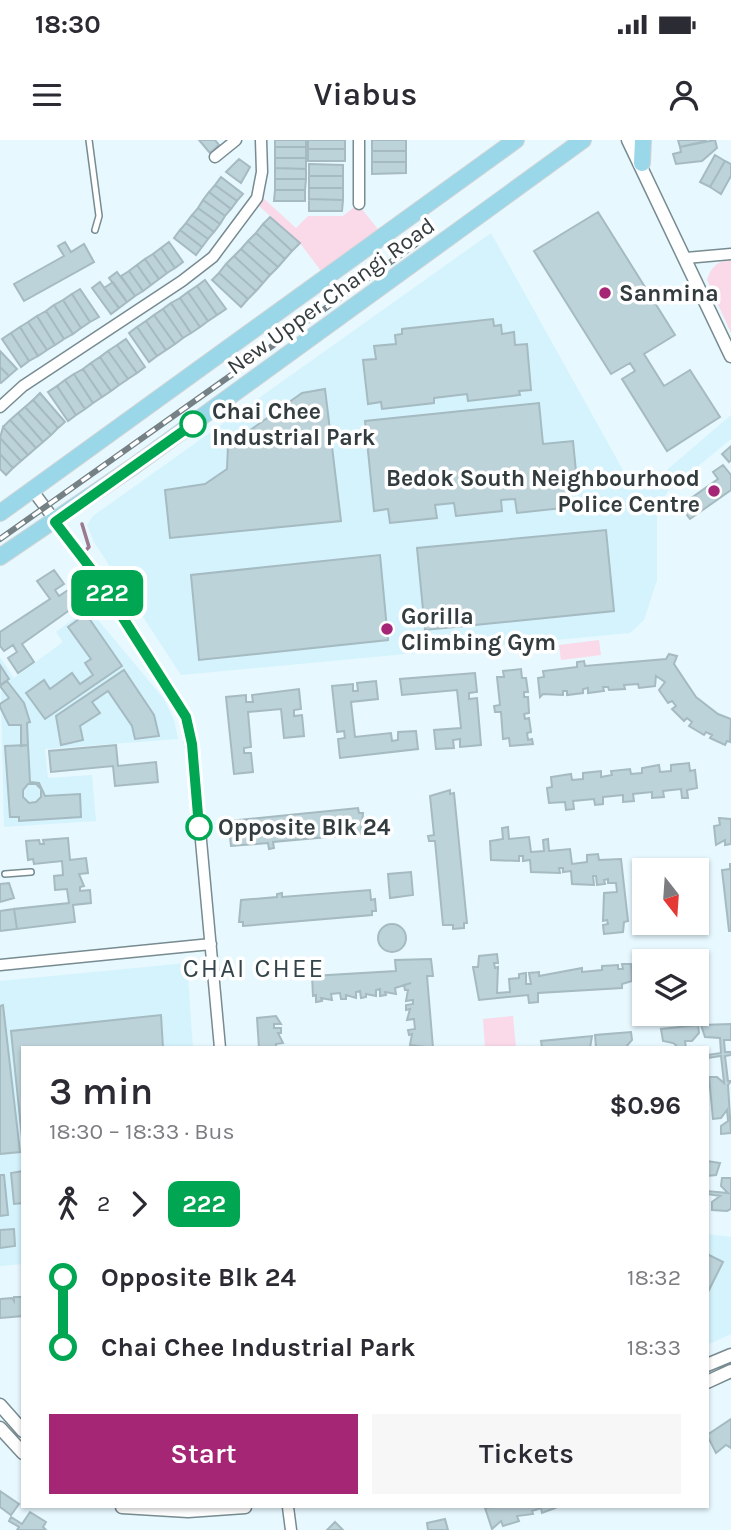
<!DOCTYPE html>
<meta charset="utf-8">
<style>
:root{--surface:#fff;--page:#f7f7f7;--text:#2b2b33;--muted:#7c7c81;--accent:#a62676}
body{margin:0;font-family:Karla,sans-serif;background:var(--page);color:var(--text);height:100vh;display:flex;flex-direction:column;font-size:26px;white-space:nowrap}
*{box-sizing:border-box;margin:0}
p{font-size:23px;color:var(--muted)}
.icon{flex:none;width:38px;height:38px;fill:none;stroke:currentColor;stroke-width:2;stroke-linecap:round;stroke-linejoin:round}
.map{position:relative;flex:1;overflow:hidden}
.panel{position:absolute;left:21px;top:906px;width:688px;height:462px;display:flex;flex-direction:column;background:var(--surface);border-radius:0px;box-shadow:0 2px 5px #0004}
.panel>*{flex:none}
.badge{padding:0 14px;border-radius:10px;font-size:24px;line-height:46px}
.needle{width:46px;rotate:163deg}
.controls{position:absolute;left:632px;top:718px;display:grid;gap:14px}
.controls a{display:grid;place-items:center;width:77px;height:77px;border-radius:0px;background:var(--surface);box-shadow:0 2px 5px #0004;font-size:35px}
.map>.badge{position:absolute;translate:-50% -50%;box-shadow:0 0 0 4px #fff}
.legs{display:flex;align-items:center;gap:10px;height:77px;padding:0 28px;font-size:23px}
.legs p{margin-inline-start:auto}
.summary{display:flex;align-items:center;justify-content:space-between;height:119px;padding:0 28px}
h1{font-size:38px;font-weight:600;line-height:52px}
.cta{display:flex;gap:14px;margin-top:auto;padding:14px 28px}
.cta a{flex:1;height:80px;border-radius:0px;background:var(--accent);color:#fff;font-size:28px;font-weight:600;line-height:80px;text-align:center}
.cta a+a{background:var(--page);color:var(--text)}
ul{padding:0 28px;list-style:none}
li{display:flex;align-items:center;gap:24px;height:70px;font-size:26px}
li i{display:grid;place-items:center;width:10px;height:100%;margin:0 9px;background:currentColor}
li i::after{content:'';width:18px;height:18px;margin:-9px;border:5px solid;border-radius:50%;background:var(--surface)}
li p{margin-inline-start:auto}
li:first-child i{background:linear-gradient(#0000 50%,currentColor 0)}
li:last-child i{background:linear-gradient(currentColor 50%,#0000 0)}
.status{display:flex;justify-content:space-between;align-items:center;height:49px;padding:0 35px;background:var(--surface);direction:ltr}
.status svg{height:19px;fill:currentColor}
header{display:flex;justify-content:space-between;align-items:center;height:91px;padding:0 28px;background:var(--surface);font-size:32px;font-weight:600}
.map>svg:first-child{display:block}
</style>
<div class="status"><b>18:30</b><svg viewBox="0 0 49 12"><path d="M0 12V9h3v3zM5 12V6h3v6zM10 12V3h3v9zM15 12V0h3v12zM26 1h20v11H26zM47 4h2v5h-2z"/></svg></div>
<header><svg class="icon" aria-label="menu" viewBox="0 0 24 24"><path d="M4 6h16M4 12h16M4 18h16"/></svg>Viabus<svg class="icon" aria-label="person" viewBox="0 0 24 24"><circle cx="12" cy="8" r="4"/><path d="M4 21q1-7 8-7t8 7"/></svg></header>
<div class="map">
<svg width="731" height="1390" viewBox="0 0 731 1390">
<rect width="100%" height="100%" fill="#e7f8fe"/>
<path fill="#d4f3fd" d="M491,93L628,339L639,344L654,341L731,275V299L668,351L657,369V440L644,480L630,493L181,535L94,402L87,385L93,376Z
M88,468L164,559L174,580L178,599L45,609L48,638L92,635L96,681L4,687L0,517L14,538L63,502L56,492Z
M187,823L193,908H23V1124L0,1126V841Z
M707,1094L731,1097V1194L707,1205Z"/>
<path fill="#fad9e9" d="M262,57L296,88L308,76H343L358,64L381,93L324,135L300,103L258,65Z
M731,120V193L707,140C711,127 717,121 731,120Z
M599,500L601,515L561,520L559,505Z
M513,876L516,908H485L483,879Z"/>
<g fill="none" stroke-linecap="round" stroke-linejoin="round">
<path stroke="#9b7a8d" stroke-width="3.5" d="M82,384L89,407L85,411"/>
</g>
<path fill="#bdd3da" stroke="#a5bac1" stroke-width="2" fill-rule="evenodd" d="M199,0H215L219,5L210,13Z
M275,0H306V7H275Z
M308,0H345V9H308Z
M372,0H406V11H372Z
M678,0H705L706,1L680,7Z
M715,0L717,8L702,21L676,24L673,14L681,12L680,7Z
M275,7H306V18H275Z
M308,9H345V21H308Z
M372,11H406V22H372Z
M715,15L725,21L710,47L700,42Z
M275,18H306V29L275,28Z
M239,19L250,27L241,43L226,32Z
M725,21L731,24V36L721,54L710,47Z
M372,22H406V33L372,34Z
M309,24L343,25V36H309Z
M275,28L306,29V39H275Z
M309,36H343V48H309Z
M221,37L243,54L237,61L215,45Z
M275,39H306L305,50H275Z
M215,45L237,61L231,69L209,52Z
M309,48H343V60L309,59Z
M275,50H305V61H274Z
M209,52L231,69L225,76L203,60Z
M309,59L343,60L342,71H309Z
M203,60L225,76L220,84L198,68Z
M198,68L220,84L214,92L192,75Z
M598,72L675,195L644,214L664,246L690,230L720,277L667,311L622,239L635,231L630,223L611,234L534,111Z
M192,75L214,92L208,99L186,83Z
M270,77L300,103L292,111L263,84Z
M186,83L208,99L202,107L180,90Z
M263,84L292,111L285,119L256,93Z
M180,90L202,107L196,115L174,98Z
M256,93L285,119L278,127L248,101Z
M248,101L278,127L270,135L241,109Z
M65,102L71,112L84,104L94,122L24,161L14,144L64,116L58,106Z
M169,102L183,122L175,128L161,108Z
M161,108L175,128L167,133L153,114Z
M241,109L270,135L263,143L234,116Z
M153,114L167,133L159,139L145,119Z
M234,116L263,143L256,151L226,124Z
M145,119L159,139L151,145L137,125Z
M226,124L256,151L248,159L219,133Z
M137,125L151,145L143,151L129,131Z
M129,131L143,151L135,156L121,136Z
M117,132L135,156L127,162L109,138Z
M219,133L248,159L241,167L212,140Z
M205,140L226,169L217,175L197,146Z
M100,142L119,168L111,174L92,148Z
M113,142L127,162L119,168L104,148Z
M197,146L217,175L208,181L188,152Z
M80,149L99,177L90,182L72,154Z
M188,152L208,181L200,187L180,158Z
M72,154L90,182L81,188L63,160Z
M180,158L200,187L191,193L171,163Z
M63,160L81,188L73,194L54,165Z
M171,163L191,193L183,198L163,169Z
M54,165L73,194L64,199L46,171Z
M163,169L183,198L175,204L154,175Z
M46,171L64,199L55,205L37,176Z
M154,175L175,204L166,210L146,181Z
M37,176L55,205L47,210L28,182Z
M493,179L494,186L501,185L502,194L514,192L515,205L527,204L531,250L519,251L520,255L468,261L467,254L434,258V263L382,269L381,262L368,264L363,220L376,219L374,206L396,204L395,195L402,194V189Z
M146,181L166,210L157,216L137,187Z
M28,182L47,210L38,216L20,187Z
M20,187L38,216L29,221L11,193Z
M137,187L157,216L149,222L129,193Z
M11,193L29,221L21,227L2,199Z
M126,199L145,227L137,233L117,205Z
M117,205L137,233L128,239L108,211Z
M0,211L17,229L9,236L0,227Z
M108,211L128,239L119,245L100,217Z
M100,217L119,245L111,251L91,223Z
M91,223L111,251L102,257L83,229Z
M0,227L9,236L1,243L0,242Z
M83,229L102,257L93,263L74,234Z
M74,234L93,263L85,269L65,240Z
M65,240L85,269L76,275L57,246Z
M57,246L76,275L68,281L48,252Z
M325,249L341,381L170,398L165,350L205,344L227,329L228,306L302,253Z
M40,253L65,282L58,288L33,260Z
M33,260L58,288L51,295L25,267Z
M539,263L543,304L573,301L578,352L571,353L572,367L517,373L515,359L501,360L502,371L456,376L454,363L435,365L437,378L390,383L388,369L374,371L365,281Z
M25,267L51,295L43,302L18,273Z
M18,273L43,302L36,308L10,280Z
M10,280L36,308L28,315L3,287Z
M3,287L28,315L21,321L0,298Z
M0,298L21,321L13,328L0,314Z
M731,306V320L729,322L722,314Z
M0,314L13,328L6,335L0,329Z
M723,325L731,335V350L690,379L680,366L718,339L713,332Z
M606,390L614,471L425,490L417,408Z
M380,415L388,500L199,520L191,435Z
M54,430L64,444L55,450L59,456L68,450L78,464L22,504L34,522L18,533L8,518L17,512L13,505L4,511L0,506V492L50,459L37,441Z
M86,474L122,526L45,579L26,553L44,540L50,549L72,533L80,544L93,535L85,523L91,519L68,487Z
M669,514L677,516L674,524L696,557L718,574L731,579L730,602L727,601L725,605L710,598L712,595L706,592L704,595L689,586L692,582L687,578L684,581L672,569L676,566L672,561L668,563L659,550L665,542L656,536L655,546L639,548L638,544L624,545L625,549L609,550L608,547H603L604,551L588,553V548L583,549V553L567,555V551H563V555L543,554L540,557L538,538L544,537L543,531L577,527V522L584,521L585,526L666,519Z
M0,525L9,539L0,545Z
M521,529L522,538H526L528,552H524V557H528L529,573L524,574L525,579L529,578L531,592L527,593L528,600L532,599L533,604L510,606L509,598L503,599L501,572H495L494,566L500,565L497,537H504L503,531Z
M124,530L154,575L159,596L135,599L132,586L108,551L92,562L100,573L80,586L83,600L61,605L56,576Z
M475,533L477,552L469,553V559L477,558L481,605L460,607V599L453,600L454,608L436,609L434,590L461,588L457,550L402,555L400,539Z
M7,541L24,563L30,582L27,583L28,605L21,606V585H9L0,567V564L9,558L0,546Z
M376,541L378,559L351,562L355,597L391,593L392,601L398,600V592L416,591L418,609L340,618L338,599L345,598L344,591L337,592L332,546L353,544V551H358L357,543Z
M299,549L301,569L294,570V576L302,575L304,596L284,598L281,569L248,572L251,607L244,608V613H251L253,632L234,634L226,557L246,555V562H253L252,555Z
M28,605L30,642L39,643L45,656L80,654L81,677L19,681V677H10L5,606ZM28,644H36L41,649V657L36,662L29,663L23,657V650Z
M116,605L118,626L156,622L158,642L115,646L113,626L51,632L49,611Z
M689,623L690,631L695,630L697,648L687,650L688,658H682L681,649L663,651L664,657L652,658V652L633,654L634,661L623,662V655L603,657V664L595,665L594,659L573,661L574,669L566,670L565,662L549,663L547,648L552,647L551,637L571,634L572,640L583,639V633L601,631V637L612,635L611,631L630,629L631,634L642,633V628L659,625L660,632L671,631V625Z
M450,650V654L454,653L467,783H464V788L453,789V785H443L435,701H429L428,696L434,695L430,656Z
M358,668L359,673H363L361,694L273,702L274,708L269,709L268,703L231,706L230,697H227L229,681Z
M719,678L731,679V704L725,705V700L716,705L714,686L720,685Z
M508,687L509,699L529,697L531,712L544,711L543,700L548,699L549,711L570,709L572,724L587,722V715L598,714L599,720L621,719L628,781L624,782L623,792L604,794L603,785L608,784L607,780L603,781L604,753L617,752L616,743H608V739L604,740L605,744L597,745L596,736H593L594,745L572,744L571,731L563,732V728H559L560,733L531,732L530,720L523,721V716H519V721L491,720L490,701L503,699L502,688Z
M68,698L70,720L86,718L88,733L79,734L84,746L80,747V751L90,750L91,763L73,765L75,782L17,789L14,769L69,763L67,749L55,750L54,736L63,735L62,721L34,724L33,719L28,720L26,701L39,700L40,704H44L43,700Z
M730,724H731V791H729L722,730L730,729Z
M411,732L413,755L390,758L388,734Z
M9,743L14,758L0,762V744Z
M370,750L371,760L375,759L376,771H372V775L243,786V782H239L241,760L277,757V754L282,753V757Z
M14,769L17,789L0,791V771Z
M378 798a14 14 0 1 1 28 0a14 14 0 1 1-28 0Z
M497,814L498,823H494L495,828L498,827L497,853L510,852L509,839L519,838V834L526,833V844H531L529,833L539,832V836L582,828V832L602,830V826L618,825V829H623L622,824H631L632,841L622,844V848L538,853V862L529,863L528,855L479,860L473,827H478L479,816Z
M431,819L433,836H427L433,908L410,905L412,894L409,895L408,890L415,889L414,879L407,880L410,869L406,870V865L413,864V860L406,861L408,850H405L404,845L411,843L395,848L396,854L385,852L386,855L380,856V849L376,850V856L366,854V857L361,858L360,851L356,852V858L346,855V859H341L340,853L331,854L332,860L321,858L322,861L316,862V855L313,856L312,836L396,831L395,820Z
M3,865L20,1012L0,1014V866Z
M161,875L163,908H23V1008L11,891Z
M276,876L281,884H274V888H281V893H278L283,903L276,904V908H259L257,878Z
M731,884V900H724L725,912H731V915L725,916L728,941H731L728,945L731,993L721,994V986L728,981L727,970L721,978L713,979L709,937H717L724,943L721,916L707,918V915L721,913L720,898L705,897L701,885Z
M698,885L699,893L692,901H685L686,908H674L676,905L673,903L663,901L661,889Z
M631,892L632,900L626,907L596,908L595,895Z
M592,896L590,908H542L541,901Z
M707,1021L720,1023L716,1035L707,1036Z
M23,1031V1063L14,1064L11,1033Z
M0,1035H4L8,1075L0,1076Z
M722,1038H731V1069L727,1071L712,1070V1062L720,1056L707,1054V1051L728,1053L721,1046Z
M14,1089L15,1106L0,1108V1090Z
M707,1114L723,1122L707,1154Z
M14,1157H23V1176L0,1178V1159L12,1158L14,1161Z
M731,1279V1308L726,1305L716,1313L707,1295Z
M0,1351L19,1364L11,1375L0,1367Z
M490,1367H554L555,1368L542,1373L541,1368L532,1371L533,1374L517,1376L519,1381L503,1386L501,1381L492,1389L485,1368Z
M30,1372L46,1382L43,1387L46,1390H17L19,1387L9,1381L11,1377L22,1384Z
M445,1379L448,1390H428L427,1383Z
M335,1382L343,1390H327Z"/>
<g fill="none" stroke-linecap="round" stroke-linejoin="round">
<g stroke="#778b91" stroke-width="8">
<path id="service" d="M89,0L99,76L95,90
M5,734L31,732"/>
</g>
<g stroke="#778b91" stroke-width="13">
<path id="minor" d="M359,0V64
M215,17L236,0
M686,118L731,114
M0,267L23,246L182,141L213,117L257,58L262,32L261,0
M33,351L95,434L186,577L194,624L220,908
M0,825L211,804
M288,1367L291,1390"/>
</g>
<g stroke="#778b91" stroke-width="15">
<path id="tertiary" d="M628,0L731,216
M707,1225L731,1215
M707,1242L731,1231
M0,1265L23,1291
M0,1288L23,1313
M122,1367L188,1371L245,1367"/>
</g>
<g stroke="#d2d4d5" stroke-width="18">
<path id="primary" d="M642,23L643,0
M0,373L516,0
M0,417L134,326L583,0"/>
</g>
<use href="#service" stroke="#fff" stroke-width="5"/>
<use href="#minor" stroke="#fff" stroke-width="10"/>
<use href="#tertiary" stroke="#fff" stroke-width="12"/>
<use href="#primary" stroke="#9ad7e8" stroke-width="16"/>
<g stroke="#758185" stroke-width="6">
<path id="rail" d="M0,399L416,104"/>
</g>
<use href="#rail" stroke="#fff" stroke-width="3.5" stroke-dasharray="10" stroke-linecap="butt"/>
</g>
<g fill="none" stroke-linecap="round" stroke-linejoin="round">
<g stroke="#fff" stroke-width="16">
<path id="line-1" d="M193,284L55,382L95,434L186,577L192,604L199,687"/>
</g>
<use href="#line-1" stroke="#00a651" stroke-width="10"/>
</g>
<g fill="#a62676" stroke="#fff" stroke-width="2.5">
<circle cx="605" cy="153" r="7"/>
<circle cx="714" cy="351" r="7"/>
<circle cx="387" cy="489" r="7"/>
</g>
<g fill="#fff" stroke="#00a651" stroke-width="3.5">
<circle cx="193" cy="284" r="12"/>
<circle cx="199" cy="687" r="12"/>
</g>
<g text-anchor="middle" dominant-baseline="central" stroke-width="7" stroke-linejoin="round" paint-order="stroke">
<g font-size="23" font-weight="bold" fill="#333c3f" stroke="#fff" text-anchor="start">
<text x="619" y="153">Sanmina</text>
<text x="700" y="338" text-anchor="end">Bedok South Neighbourhood<tspan x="700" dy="26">Police Centre</tspan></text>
<text x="401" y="476">Gorilla<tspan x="401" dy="26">Climbing Gym</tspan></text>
</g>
<g font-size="23" fill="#333c3f" stroke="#fff">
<text transform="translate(331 156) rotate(-36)">New Upper Changi Road</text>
</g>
<g font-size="23" font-weight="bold" fill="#333c3f" stroke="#fff" text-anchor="start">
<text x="212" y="271">Chai Chee<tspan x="212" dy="26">Industrial Park</tspan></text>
<text x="218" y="687">Opposite Blk 24</text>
</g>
<g font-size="26" letter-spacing="2" fill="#33454b" stroke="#fff">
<text x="254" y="828">CHAI CHEE</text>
</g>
</g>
</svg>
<div class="controls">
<a><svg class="needle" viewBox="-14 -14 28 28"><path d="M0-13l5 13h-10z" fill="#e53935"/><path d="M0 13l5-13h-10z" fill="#7c7c81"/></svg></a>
<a><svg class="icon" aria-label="layers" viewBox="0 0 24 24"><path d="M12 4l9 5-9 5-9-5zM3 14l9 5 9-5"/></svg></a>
</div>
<b class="badge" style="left:107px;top:453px;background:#00a651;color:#fff">222</b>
<section class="panel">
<div class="summary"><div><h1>3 min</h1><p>18:30 – 18:33 · Bus</p></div><b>$0.96</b></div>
<div class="legs"><svg class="icon" aria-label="walk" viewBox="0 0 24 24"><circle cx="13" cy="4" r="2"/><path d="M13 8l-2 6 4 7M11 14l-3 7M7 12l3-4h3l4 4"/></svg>2<svg class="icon" aria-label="forward" viewBox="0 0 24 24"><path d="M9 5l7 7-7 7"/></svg><b class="badge" style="background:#00a651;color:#fff">222</b></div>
<ul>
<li><i style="color:#00a651"></i><b>Opposite Blk 24</b><p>18:32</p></li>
<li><i style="color:#00a651"></i><b>Chai Chee Industrial Park</b><p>18:33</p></li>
</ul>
<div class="cta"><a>Start</a><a>Tickets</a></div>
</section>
</div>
